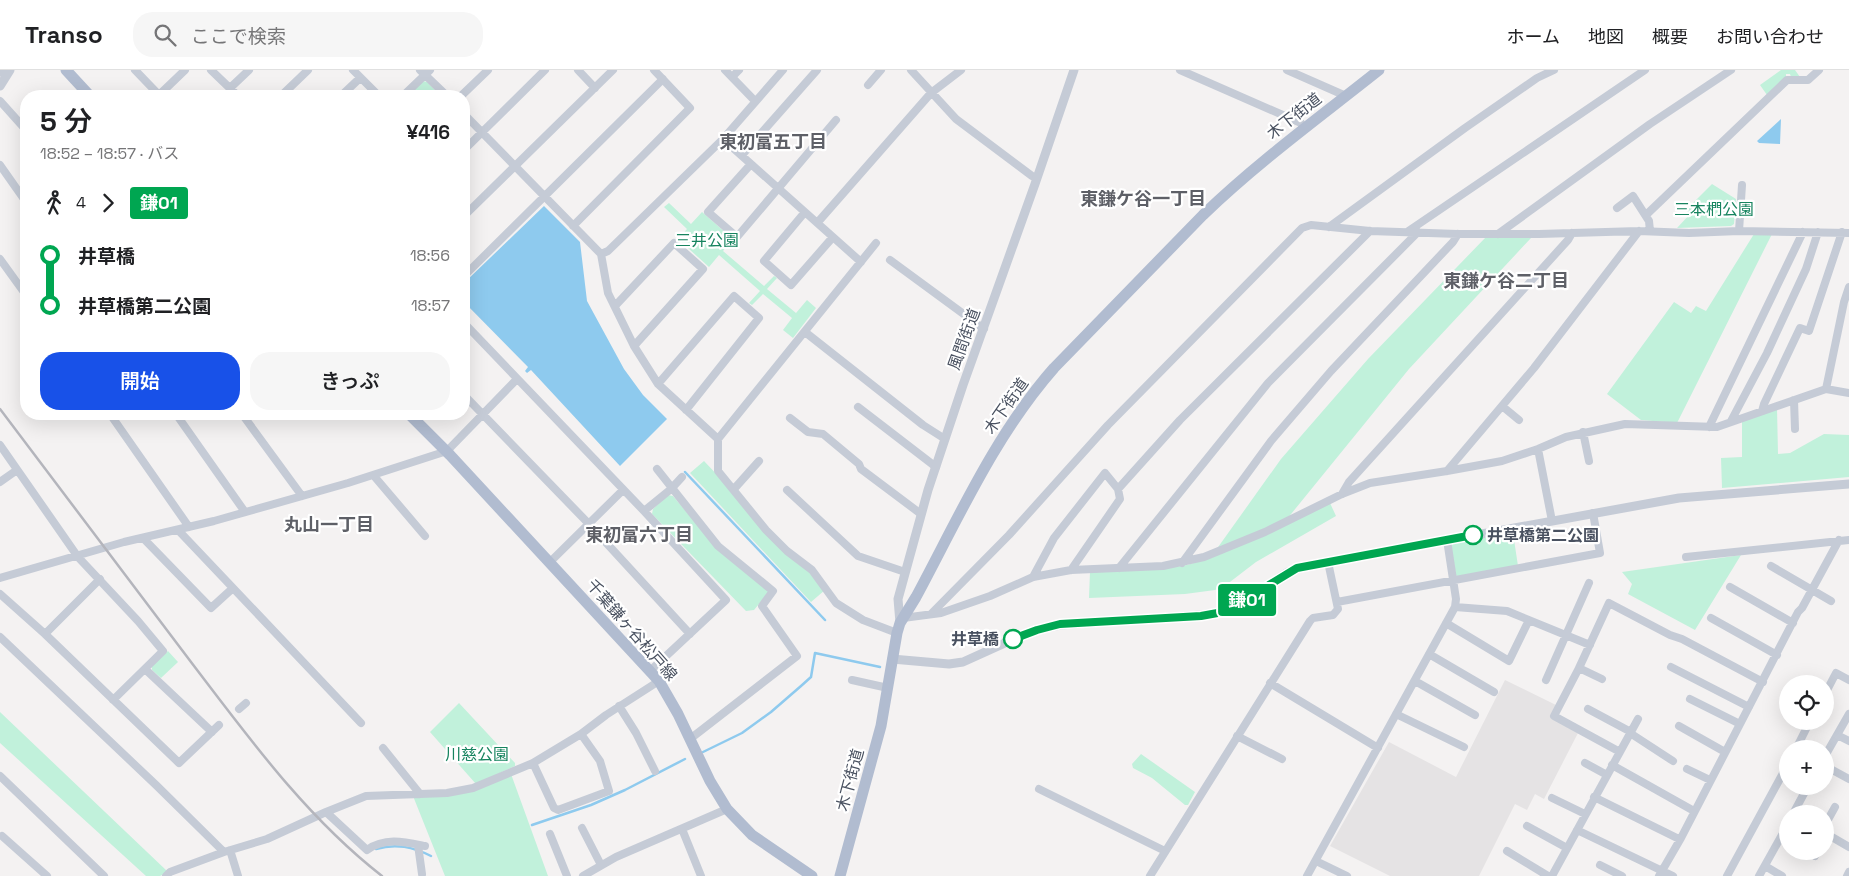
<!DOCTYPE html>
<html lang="ja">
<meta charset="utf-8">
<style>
:root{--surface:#fff;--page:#f6f6f6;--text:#202124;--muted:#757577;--line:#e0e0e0;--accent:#1851e8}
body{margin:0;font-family:"Space Grotesk","Noto Sans JP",sans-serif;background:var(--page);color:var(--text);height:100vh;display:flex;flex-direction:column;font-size:19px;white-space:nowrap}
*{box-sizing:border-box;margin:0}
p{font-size:16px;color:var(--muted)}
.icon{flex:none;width:28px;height:28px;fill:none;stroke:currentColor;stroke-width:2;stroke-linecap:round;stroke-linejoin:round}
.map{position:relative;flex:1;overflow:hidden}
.sheet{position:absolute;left:20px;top:20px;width:450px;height:330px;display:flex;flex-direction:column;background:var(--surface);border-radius:20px;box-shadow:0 5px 20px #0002}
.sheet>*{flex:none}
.badge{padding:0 10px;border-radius:4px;font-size:18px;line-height:32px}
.fabs{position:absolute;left:1779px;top:605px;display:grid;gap:10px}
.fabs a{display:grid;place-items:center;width:55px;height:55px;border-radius:50%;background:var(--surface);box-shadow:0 5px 20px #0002;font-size:25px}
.map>.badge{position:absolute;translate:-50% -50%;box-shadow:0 0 0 2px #fff}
.legs{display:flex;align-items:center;gap:8px;height:55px;padding:0 20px;font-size:16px}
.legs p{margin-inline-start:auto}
.summary{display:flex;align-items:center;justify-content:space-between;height:85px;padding:0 20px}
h1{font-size:28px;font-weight:600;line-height:38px}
.action{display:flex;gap:10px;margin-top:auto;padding:10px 20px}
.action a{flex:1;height:58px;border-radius:20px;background:var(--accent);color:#fff;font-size:20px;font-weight:600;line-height:58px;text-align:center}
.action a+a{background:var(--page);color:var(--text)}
ul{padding:0 20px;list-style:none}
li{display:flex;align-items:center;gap:18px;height:50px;font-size:19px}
li i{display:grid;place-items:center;width:8px;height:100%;margin:0 6px;background:currentColor}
li i::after{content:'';width:12px;height:12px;margin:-6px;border:4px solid;border-radius:50%;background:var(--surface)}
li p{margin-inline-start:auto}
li:first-child i{background:linear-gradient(#0000 50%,currentColor 0)}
li:last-child i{background:linear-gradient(currentColor 50%,#0000 0)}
header{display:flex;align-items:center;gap:30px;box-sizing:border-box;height:70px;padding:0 25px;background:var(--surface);border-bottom:1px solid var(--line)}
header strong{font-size:24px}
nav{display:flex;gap:28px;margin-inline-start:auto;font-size:18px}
.search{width:350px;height:45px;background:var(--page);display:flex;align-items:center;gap:12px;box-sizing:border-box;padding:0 18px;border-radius:20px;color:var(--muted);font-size:19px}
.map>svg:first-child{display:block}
</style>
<header>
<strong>Transo</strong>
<div class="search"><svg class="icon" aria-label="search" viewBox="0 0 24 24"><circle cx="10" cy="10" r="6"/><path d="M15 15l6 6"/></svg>ここで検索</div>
<nav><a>ホーム</a><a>地図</a><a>概要</a><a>お問い合わせ</a></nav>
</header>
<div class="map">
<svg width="1849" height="806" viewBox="0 0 1849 806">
<rect width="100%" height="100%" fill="#f4f2f2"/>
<path fill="#e5e3e4" d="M1505,610L1556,635L1551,648L1578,663L1544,729L1535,724L1527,740L1515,734L1479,806H1390L1330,776L1389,672L1456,707Z"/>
<path fill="#c1f1db" d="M1781,0H1795L1800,7H1791L1790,4H1786V7L1767,25L1760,15Z
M423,11L427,12L441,26H408Z
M1712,114L1736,129L1734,154L1731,156L1677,158L1690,144L1686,140Z
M669,133L691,154L702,142L733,169L723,181L764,216L774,206L777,208L767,219L796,243L807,230L816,238L793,268L783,260L792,248L763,224L752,235L749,233L760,221L719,185L709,197L678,169L687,159L664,137Z
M1754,164H1772L1677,353L1641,350L1607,324L1674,232L1691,243L1696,236L1706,241Z
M1486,167L1531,168L1409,299L1287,449L1216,480L1281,389L1368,289Z
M1777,338L1778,384L1790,383L1824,364L1849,365V407L1722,418L1721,388L1742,387V352Z
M704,391L799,491L825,520L811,532L690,403Z
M668,425L673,426L717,478L768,519V523L754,540L746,541L652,444L653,439Z
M1330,433L1336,446L1256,492L1226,515L1215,520L1185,524L1089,528L1090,502L1166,498L1187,495L1213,487Z
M1513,463L1518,496L1459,507L1456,505L1451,476L1454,473Z
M1741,485L1695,560L1628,524L1632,514L1622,502Z
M168,581L178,592L161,608L152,600V596Z
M459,633L515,693V696L476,714L430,662Z
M0,642L167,801L168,802L160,806H146L0,673Z
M1141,684L1195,722L1188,735H1185L1152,708L1133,698L1132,694Z
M511,704L548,806H445L413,726H439Z"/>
<path fill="#8ecaee" d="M1781,49L1780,74L1759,73L1757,71Z
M544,136L580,172L587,231L624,299L643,325L667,349L620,396L531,300L527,303L525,301L528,297L464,232V213Z"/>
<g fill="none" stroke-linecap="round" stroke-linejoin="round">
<path stroke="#8ecaee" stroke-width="2.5" d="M685,402L825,550
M703,682L742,663L771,642L801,616L811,607L815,583L880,597
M532,755L591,735L625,720L685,689
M376,779C396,773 413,777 431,786"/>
<path stroke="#c5cbd6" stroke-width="8" d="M135,0L160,26
M211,0L238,26
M353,0L379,26
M420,0L447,26
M578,0L595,18
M725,0L755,31
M911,0L956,49L1032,106L1037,108
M1180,0L1301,53L1304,59
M1287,0L1346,26
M732,7L739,0
M868,15L881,0
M230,18L249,0
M158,26L185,0
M281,26L308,0
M341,26L360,8
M403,26L430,0
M461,26L488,0
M0,31L26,60
M464,44L601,184L608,223L634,276L658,314L718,369L876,173
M723,69L861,192
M464,80L545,0
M742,85L817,0
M751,94L708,142L737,167L836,50
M0,95L26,132
M1617,138L1633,126L1649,151L1650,161
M805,142L764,191L791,215L833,167
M1646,145L1787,10H1808L1819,0
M464,146L613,0
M818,152L931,23L961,0
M573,156L690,38L654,0
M1329,157L1465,58L1537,8L1554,0
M1739,161L1742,115
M1407,162L1645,0
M1498,164L1650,54L1731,0
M601,184L608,181L723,69L783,0
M0,189L26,225
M890,190L984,259
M464,206L663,9
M615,236L674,173L703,199L634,276
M464,253L644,441L726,530L650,601
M805,262L923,355L945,369
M658,314L734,226L759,248L686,340
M1826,319L1844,232L1849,217
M464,325L588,453L690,564
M1794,330L1795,359
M1502,336L1519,350
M858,337L936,397
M1762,341L1764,334L1800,258L1809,261L1842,162
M110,344L189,457
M176,344L245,442
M242,344L302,426
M790,348L808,362L823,364L859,394L861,399L921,444
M1731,351L1767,283L1806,199L1818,162
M1709,357L1803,162
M1583,362L1589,391
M718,369V401L766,460L787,481L812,500L836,533L863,550L897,563
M0,375L78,487L138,551L163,581L113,630
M1538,379L1552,451
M657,399L718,476L773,521L762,536L797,586L690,669
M1447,401L1534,298L1639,161
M374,406L425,466
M0,412L17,400
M734,419L759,391
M787,420L858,486L905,502
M1342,424L1349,412L1568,170L1572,163
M644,441L671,419L682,407
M178,460L361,653
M143,468L211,538L233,518
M1686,487L1849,470
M550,492L623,420
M1182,493L1271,371L1331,301L1453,172L1458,164
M1771,496L1831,531
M1119,498L1268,313L1418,162
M1071,500L1120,429L1118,419
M1033,507L1054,468L1105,403L1118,419L1180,350L1370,161
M0,508L124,472L214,451L348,413L447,381L517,309
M1730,517L1793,553
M0,524L45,564L179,693L219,655
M1337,532L1600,483L1593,443
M1455,537L1507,541L1590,575
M931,544L1009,465L1108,355L1302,158L1311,155L1370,161L1458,164H1539L1639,161L1689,163L1739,161L1849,163
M903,548L941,543L990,526L1033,507L1071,500L1163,496L1204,487L1265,462L1342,424L1370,413L1447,401L1502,391L1538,379L1566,367L1625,354L1717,357L1826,319L1849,323
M1711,548L1777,585
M1446,553L1509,591L1529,550
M45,564L100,509
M0,567L156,715L224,782
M1429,584L1494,622
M1671,597L1749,637
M1579,598L1554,646L1620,682
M145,599L212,662
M1602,609L1579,598L1609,533L1670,565L1682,569L1763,612
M852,610L888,618
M1546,610L1589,513
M1415,611L1475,645
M1270,613L1378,678
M1825,624L1836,603L1849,610
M1690,629L1740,654
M619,636L636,663L655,701
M239,639L246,633
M1588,639L1631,662
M1396,644L1464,677
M1679,656L1725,682
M1630,663L1673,691
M1837,665L1849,671
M1237,666L1282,689
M383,678L420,724
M1796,679L1810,651
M1825,686L1849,644
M533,693L554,738L558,740L609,721L600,691L581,664
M1585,693L1607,705
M1612,695L1694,741
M1825,696L1849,709
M1687,699L1710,710
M0,706L104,806
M1039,719L1165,781
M1594,727L1679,769
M1552,728L1585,744
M326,742L367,780C385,767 405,772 425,776
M1793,744L1808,716
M1825,755L1835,737
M1527,756L1567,778
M582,758L601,795
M682,759L701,806
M1577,760L1673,806
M1825,763L1849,777
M550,764L567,806
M2,766L47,806
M418,775L422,804
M230,780L238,806
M1507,781L1548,806
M1815,786L1817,781
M1316,791L1347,806
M1600,795L1622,806
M1765,796L1782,806
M166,806L170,802L224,782L267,769L326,742L366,726L447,723L473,718L533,693L581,664L606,645L659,611
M583,806L616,787L727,739
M1150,806L1310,551L1313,548L1333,545L1338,539L1328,492
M1307,806L1455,537L1456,529L1447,470
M1552,806L1638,649
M1659,806L1681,768L1798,542L1802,538L1839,470
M1727,806L1788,694
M1759,806L1788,754
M1847,806L1849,802"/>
<path stroke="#c5cbd6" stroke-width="9" d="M0,2L1,0
M0,16L10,0
M900,553L898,529L928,420L963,315L1035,114L1074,0
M892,589L949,594L963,592L1018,567L1037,560L1060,555L1201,545L1223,542L1238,535L1288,502L1306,496L1679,428L1849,414"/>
<path stroke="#b1bcd0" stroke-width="11" d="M66,0L90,26
M409,344L450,385L659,611L678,644L710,711L727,739L752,765L812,806
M840,806L881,656L897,563L900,553L916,527C958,449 995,365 1054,298L1203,145C1258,92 1320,47 1379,0"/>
<path stroke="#b4b5bc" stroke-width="2.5" d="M0,339C64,423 127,508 191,592C249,668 306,747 382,806"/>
</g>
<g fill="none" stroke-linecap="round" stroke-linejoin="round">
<g stroke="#fff" stroke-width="11">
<path id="line-1" d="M1013,569L1037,560L1060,554L1201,546L1223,542L1238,536L1269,515L1297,498L1473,465"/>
</g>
<use href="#line-1" stroke="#00a651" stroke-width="8"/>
</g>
<g fill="#fff" stroke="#00a651" stroke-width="2.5">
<circle cx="1473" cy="465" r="9"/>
<circle cx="1013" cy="569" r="9"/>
</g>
<g text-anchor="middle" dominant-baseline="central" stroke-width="4.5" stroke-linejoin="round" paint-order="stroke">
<g font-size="16" fill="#495160" stroke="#fff">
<text transform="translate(1294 46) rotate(-38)">木下街道</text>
<text transform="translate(964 269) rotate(-70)">風間街道</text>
<text transform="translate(1006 336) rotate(-55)">木下街道</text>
<text transform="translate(632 560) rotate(49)">千葉鎌ヶ谷松戸線</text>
<text transform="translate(850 710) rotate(-75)">木下街道</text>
</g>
<g font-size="16" fill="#17845f" stroke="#fff">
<text x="1714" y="139">三本椚公園</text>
<text x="707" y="170">三井公園</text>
<text x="477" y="684">川慈公園</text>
</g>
<g font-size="16" font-weight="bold" fill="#495160" stroke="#fff" text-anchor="start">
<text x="1487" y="465">井草橋第二公園</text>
<text x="999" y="569" text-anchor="end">井草橋</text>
</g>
<g font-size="18" font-weight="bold" fill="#5e6067" stroke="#fff">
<text x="773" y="71">東初富五丁目</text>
<text x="1143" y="128">東鎌ケ谷一丁目</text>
<text x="1506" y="210">東鎌ケ谷二丁目</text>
<text x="329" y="454">丸山一丁目</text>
<text x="639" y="464">東初富六丁目</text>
</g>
</g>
</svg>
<div class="fabs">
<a><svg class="icon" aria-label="locate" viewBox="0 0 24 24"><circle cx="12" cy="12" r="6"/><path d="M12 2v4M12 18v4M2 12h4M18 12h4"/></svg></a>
<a>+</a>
<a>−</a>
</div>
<b class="badge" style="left:1247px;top:530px;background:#00a651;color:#fff">鎌01</b>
<section class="sheet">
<div class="summary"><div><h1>5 分</h1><p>18:52 – 18:57 · バス</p></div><b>¥416</b></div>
<div class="legs"><svg class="icon" aria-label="walk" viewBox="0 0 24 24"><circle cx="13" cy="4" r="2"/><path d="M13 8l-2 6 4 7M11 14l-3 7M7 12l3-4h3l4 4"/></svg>4<svg class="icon" aria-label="forward" viewBox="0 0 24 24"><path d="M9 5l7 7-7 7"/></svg><b class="badge" style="background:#00a651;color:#fff">鎌01</b></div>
<ul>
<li><i style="color:#00a651"></i><b>井草橋</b><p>18:56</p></li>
<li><i style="color:#00a651"></i><b>井草橋第二公園</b><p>18:57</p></li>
</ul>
<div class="action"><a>開始</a><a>きっぷ</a></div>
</section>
</div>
